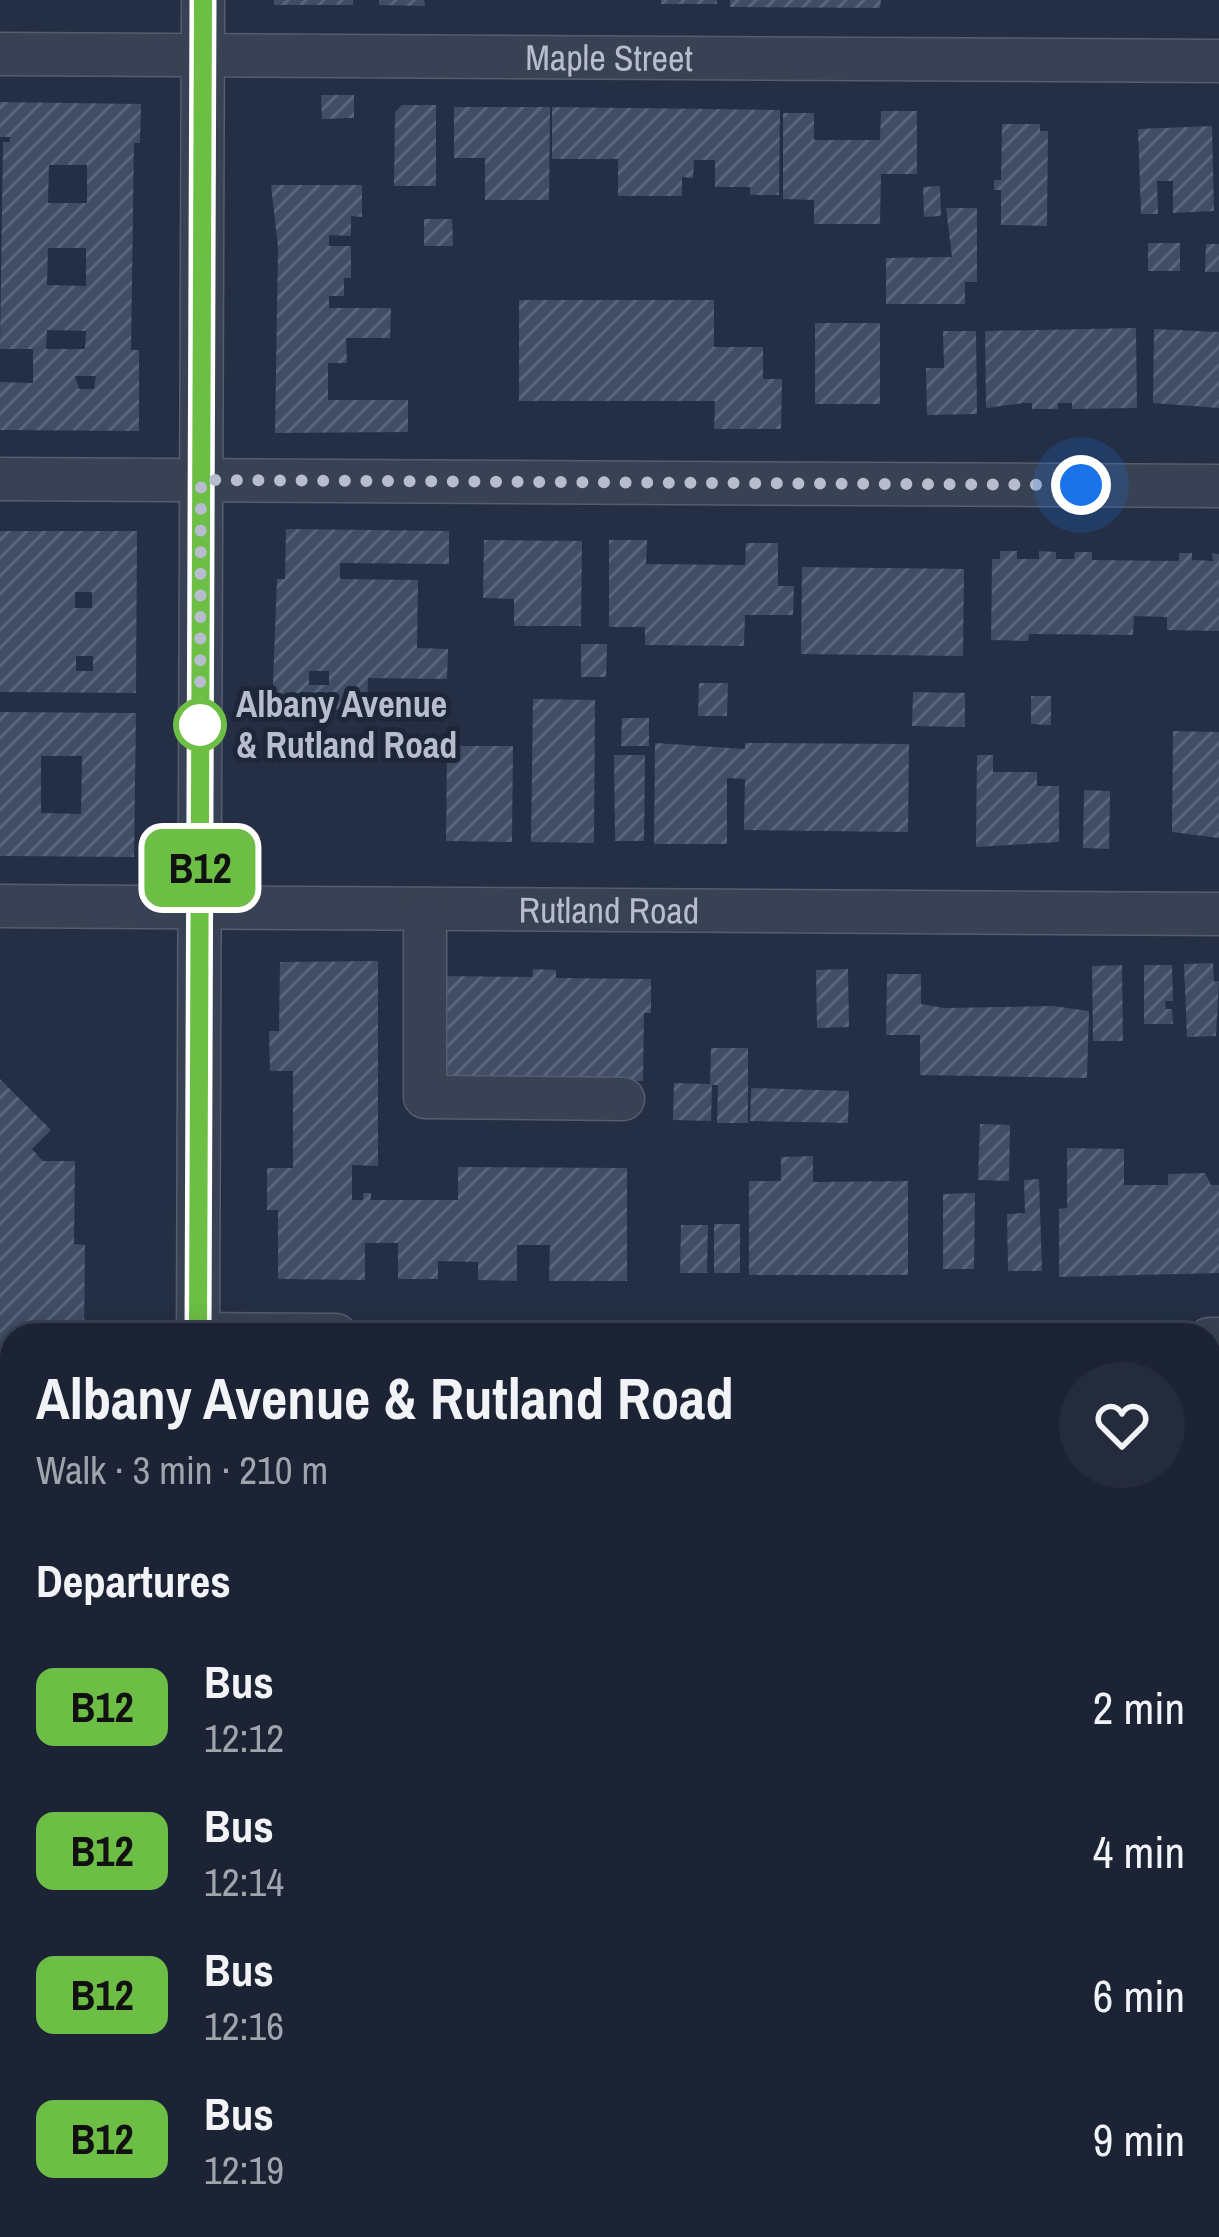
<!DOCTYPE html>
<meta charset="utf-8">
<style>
:root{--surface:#1b2334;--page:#242b3c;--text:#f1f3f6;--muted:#a0a4ac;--line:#39404f}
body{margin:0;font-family:"Archivo Narrow",sans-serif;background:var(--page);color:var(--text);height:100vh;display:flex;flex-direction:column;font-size:45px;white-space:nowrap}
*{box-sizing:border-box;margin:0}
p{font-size:39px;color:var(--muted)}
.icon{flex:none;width:66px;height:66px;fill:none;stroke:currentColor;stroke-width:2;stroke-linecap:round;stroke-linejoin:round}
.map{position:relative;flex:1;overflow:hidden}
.side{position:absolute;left:0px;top:1323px;width:1221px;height:915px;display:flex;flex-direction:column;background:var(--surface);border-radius:36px 36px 0 0;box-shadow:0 6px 30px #0003,0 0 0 3px var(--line)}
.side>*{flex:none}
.badge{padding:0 24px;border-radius:18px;font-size:42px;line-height:78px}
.you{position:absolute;width:60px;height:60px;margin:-30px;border:9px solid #fff;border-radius:50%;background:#1a73e8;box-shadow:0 0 0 18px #1a73e833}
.map>.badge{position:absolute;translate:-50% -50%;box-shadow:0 0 0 6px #fff}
h2{padding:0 36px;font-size:45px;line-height:108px}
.round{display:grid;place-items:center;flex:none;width:126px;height:126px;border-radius:63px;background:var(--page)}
.head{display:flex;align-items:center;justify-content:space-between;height:204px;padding:0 36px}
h1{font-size:57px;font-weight:700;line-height:90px}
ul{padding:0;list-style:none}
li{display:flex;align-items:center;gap:36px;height:144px;padding:0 36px}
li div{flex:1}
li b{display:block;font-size:45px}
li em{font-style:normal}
li .badge{min-width:132px;font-weight:700;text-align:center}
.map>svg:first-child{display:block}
</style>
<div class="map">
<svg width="1219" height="2237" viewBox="0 0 1219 2237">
<defs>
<pattern id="building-hatch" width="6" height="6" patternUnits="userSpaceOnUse" patternTransform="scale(3)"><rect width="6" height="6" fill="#404d65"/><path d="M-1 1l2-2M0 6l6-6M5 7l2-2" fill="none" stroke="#59657a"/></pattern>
</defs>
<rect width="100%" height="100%" fill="#242f45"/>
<path fill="url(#building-hatch)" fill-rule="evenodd" d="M274,0H353V5H274Z
M379,0H424L425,6L379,5Z
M661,0H717V4H661Z
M730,0H881L880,8L730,7Z
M321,95H354V118L322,119Z
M0,102L141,104L140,143H134L131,350H139V431L0,430V382L33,383V349H0L3,142H10V137H0ZM49,165H87V203H48ZM48,248H86V286L47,285ZM47,330L86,331L85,349H46ZM75,376H96L94,389H79Z
M402,105H436V186H394L395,112Z
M454,107H550L549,200H485V158H454Z
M552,107L780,110L779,195H750V187H715V160H694L693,178L682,177V196H618V159H552Z
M881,111H917V174H881L880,224H814V200L783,199V113H814V140H880Z
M1002,124H1040V131H1048L1047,226L1001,225V190H994V180H1001Z
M1212,126L1214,211L1173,213V181H1157L1158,214H1141L1138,129Z
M271,185H362V217L351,216V236L329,235V246H351V278H344V296H329V308H391L390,338H346L347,363H328V400H408V432L275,433L278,247Z
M940,186L941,216L924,217L923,187Z
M946,208H977V282H965V304H886V258L952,257Z
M424,219H452L453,246H424Z
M1148,243H1180V271H1148Z
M1206,244H1219V272H1205Z
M519,300H714V347H763V379H782L781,429H714L715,401H519Z
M815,323H880V404H815Z
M1136,328L1137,408L1072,409V403H1058V409H1032V403H1023L986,408L985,331Z
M1154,329L1219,332V408L1153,403Z
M943,331H976L977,414L927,415L926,368H944Z
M286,529L449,531V564L340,563V579L418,580L417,648L448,649L447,679L368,678L367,710L272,709L277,579H285ZM309,671H329V685H309Z
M0,531H137L136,693L0,692ZM75,592H92V608H75ZM76,656H93V671H76Z
M484,540L582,541L581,626H514V599L483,598Z
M609,540H647L646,564L745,565L746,543H778V586H794L793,615H745L744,646L645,645V627H609Z
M1000,551H1017V559H1039V551L1056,552V559H1074L1075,552H1092V560L1179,561V553H1192V560L1213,561L1212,553L1219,554V631L1167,630V617L1134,616L1133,635L1029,634L1028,641L991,640L992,559H1000Z
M802,567L964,569L963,656L801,654Z
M581,644H607L606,677H581Z
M699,683H728L727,716H698Z
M913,692L965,693V727L912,726Z
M1031,696H1051V725L1031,724Z
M533,699L595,700L594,843L531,842Z
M0,712L136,713L134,857L0,856ZM41,756H82L81,814L41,813Z
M622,718H649V746H621Z
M1173,731L1219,732V838L1172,832Z
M655,743L745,749V743L909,744L908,832L744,830L745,779L727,778V844H654Z
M447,746H513L512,842L446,841Z
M614,755H645L644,841H615Z
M977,755H993V772H1037V786H1059V842L976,847Z
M1084,790L1110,791L1109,849L1083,848Z
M378,961V1166L352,1165V1200H363V1193H371V1200H458V1167L627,1168V1281H549L550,1245H517V1281L478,1280V1262L438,1261V1279H398V1243H365V1280L278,1279V1210H267V1168H293V1071H270L269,1031H279L280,962Z
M1213,963L1214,982L1219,981L1216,1036L1187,1037L1184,964Z
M1122,965L1123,1041H1093L1092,966Z
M1144,965H1172L1173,1001H1165L1166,1009H1172L1173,1024H1144Z
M533,969L556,970V978L651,979V1013H644L643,1081L444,1079L438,976L532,977Z
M848,969L849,1027L817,1028L816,970Z
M887,974H921V1004L944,1008L1053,1006L1089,1011L1087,1078L920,1075V1035H886Z
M711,1048H748V1123H717L718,1085H712L711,1121L673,1120L674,1083L710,1084Z
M0,1079L51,1130L32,1149L43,1161H75L74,1244L85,1245L84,1335H12V1443H0Z
M751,1088L849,1091L848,1123L750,1121Z
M980,1124L1010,1125L1009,1181L978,1180Z
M1067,1148L1124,1149V1185H1168V1174L1205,1173L1211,1185H1219V1273L1059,1277V1209L1067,1208Z
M813,1156V1182L908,1181V1275H749V1181H781V1157Z
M1039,1179L1042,1271H1008L1007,1214L1025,1213L1024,1180Z
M975,1193L974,1269H943V1194Z
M714,1224H740V1273H714Z
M681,1225H708L707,1273H680Z
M0,1452H12V1758H0Z
M0,1863L12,1864V2139H0Z
M1041,2226H1102V2230H1041Z
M1123,2226H1189V2231L1123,2232Z"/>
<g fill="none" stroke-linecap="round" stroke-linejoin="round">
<g stroke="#555d6f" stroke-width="45">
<g id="minor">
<path id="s1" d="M0,54L1219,61"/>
<path d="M0,479L1219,486"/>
<path id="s2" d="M0,906L1219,914"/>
<path d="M425,909V1097L623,1099"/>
<path d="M198,1334L336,1335"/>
<path d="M198,1335L203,0"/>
<path d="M1209,1339H1219"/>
<path d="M1209,1839H1219"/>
<path d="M147,2237L149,2226"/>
</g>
</g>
<use href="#minor" stroke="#394254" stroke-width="42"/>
</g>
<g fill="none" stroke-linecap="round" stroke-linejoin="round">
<g stroke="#fff" stroke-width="27">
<path id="line" d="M198,1335L203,0"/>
</g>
<use href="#line" stroke="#6cbe45" stroke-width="18"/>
<path stroke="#b7bdce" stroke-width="12" stroke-dasharray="0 21.6" d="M200,725L201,480L1081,485"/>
</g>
<circle fill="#fff" stroke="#6cbe45" stroke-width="6" cx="200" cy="725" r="24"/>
<g text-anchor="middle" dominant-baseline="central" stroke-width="10" stroke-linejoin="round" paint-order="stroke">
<g font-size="36" fill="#b7bdce" stroke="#1e273a">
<text stroke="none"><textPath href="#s1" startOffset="609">Maple Street</textPath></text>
<text stroke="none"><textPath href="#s2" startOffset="609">Rutland Road</textPath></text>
</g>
<g font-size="36" font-weight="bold" fill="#b7bdce" stroke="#1e273a" text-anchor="start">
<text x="236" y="704">Albany Avenue<tspan x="236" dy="41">&amp; Rutland Road</tspan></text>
</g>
</g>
</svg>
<div class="you" style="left:1081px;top:485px"></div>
<b class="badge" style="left:200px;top:868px;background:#6cbe45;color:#111">B12</b>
<section class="side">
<div class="head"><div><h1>Albany Avenue &amp; Rutland Road</h1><p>Walk · 3 min · 210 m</p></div><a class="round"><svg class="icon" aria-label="heart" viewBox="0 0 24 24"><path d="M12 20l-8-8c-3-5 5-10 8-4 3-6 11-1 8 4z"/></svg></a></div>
<h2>Departures</h2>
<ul>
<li><span class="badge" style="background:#6cbe45;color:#111">B12</span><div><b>Bus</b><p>12:12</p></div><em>2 min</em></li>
<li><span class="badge" style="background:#6cbe45;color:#111">B12</span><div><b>Bus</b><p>12:14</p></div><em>4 min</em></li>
<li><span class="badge" style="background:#6cbe45;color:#111">B12</span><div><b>Bus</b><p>12:16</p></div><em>6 min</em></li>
<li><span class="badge" style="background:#6cbe45;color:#111">B12</span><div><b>Bus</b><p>12:19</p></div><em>9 min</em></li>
</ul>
</section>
</div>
